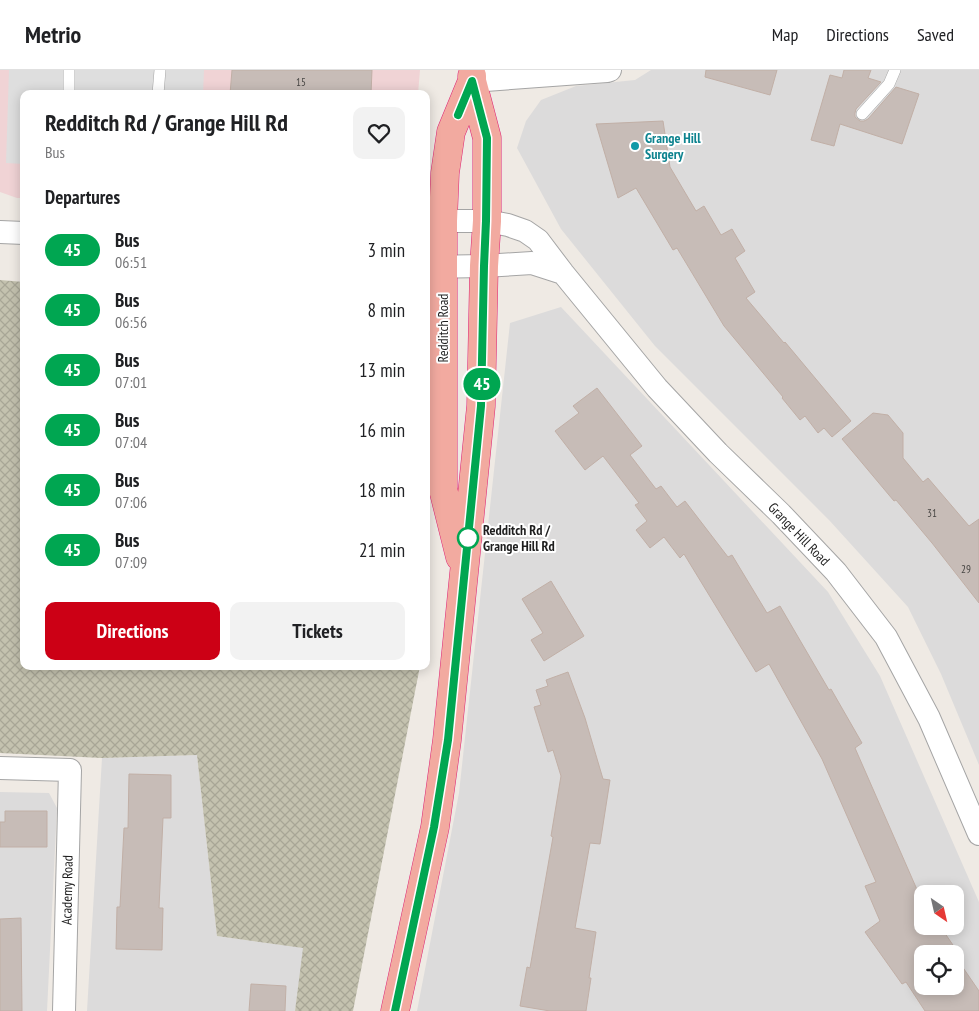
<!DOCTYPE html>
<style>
:root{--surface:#fff;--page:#f2f2f2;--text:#202124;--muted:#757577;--line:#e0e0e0;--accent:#cc0015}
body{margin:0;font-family:"PT Sans Narrow",sans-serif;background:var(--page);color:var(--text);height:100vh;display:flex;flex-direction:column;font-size:19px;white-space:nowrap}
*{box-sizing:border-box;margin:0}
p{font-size:16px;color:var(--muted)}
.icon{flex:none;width:28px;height:28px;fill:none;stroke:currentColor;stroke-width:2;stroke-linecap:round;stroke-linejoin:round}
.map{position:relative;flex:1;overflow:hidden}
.drawer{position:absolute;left:20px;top:20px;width:410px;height:580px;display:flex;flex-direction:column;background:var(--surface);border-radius:10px;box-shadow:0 2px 12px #0003}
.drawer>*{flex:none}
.badge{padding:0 10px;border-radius:16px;font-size:18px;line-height:32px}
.needle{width:32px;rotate:146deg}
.tools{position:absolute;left:914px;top:815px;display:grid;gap:10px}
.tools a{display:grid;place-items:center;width:50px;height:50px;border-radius:10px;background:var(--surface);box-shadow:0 2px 12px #0003;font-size:25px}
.map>.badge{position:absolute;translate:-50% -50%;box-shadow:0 0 0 2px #fff}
h2{padding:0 25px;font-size:19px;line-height:45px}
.round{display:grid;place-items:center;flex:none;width:52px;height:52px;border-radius:10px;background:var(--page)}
.summary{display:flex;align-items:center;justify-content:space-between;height:85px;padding:0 25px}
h1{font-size:24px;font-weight:700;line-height:38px}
.action{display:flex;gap:10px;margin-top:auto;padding:10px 25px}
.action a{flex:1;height:58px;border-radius:10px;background:var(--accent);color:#fff;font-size:20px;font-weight:700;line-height:58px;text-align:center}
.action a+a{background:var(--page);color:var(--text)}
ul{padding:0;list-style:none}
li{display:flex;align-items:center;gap:15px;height:60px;padding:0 25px}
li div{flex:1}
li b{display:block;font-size:19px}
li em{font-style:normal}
li .badge{min-width:55px;font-weight:700;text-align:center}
header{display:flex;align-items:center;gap:30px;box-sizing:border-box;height:70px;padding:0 25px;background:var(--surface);border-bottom:1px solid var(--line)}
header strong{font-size:24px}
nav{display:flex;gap:28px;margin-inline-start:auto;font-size:18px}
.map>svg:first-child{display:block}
</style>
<header>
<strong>Metrio</strong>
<nav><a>Map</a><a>Directions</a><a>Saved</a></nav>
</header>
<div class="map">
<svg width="979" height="941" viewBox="0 0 979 941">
<defs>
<pattern id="construction-cross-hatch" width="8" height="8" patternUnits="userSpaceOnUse" patternTransform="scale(1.25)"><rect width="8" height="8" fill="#c4c2af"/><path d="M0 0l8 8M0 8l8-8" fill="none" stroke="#a8a696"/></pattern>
</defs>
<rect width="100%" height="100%" fill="#efeae4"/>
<path fill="#dcdbdb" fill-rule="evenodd" d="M651,0H979V695L941,604L908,537L829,450L655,276L561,159L517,78L526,51L541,30L576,16L635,10Z
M561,237L828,522L880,606L979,832V941H417L459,723L510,253ZM922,824H955V856H922ZM922,884H955V916H922Z
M197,685L217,866L304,878L295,941H87L102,688Z
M0,722L49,723L57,738L47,941H0Z"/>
<path fill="#f0d3d5" d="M0,0H420L418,24H24V128H17L0,122Z"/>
<path fill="url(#construction-cross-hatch)" d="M0,210L24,212V596H420L353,941H295L303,878L217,866L197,685L102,688L0,683Z"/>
<path fill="#dedede" d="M9,0H204L203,24H24V94L6,93Z"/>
<path fill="#c7bcb7" stroke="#c1afa6" d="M232,0H372L371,24H230Z
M706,0H777L770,25L705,7Z
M844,0H871L868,8L881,12L856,39L855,43V47L860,51H864L868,49L896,17L919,24L902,74L840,54L834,76L811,70L830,5L842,8Z
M663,51L670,97L696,141L704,136L721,165L732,159L745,181L735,188L755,222L746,228L784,273L785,272L851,351L832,367L824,358L818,363L805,346L800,350L782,328L783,327L724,256L677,178L673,180L636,118L618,128L596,54Z
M597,318L642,376L630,385L656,419L661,416L677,437L685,431L728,487L732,485L767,543L780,536L829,620L831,619L862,673L855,678L922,831V856H940L955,878L951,880L953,884H922V916H955V886L979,921V941H925L906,912L902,914L865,862L880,851L865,816L876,812L822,689L769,594L756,602L684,484L680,488L664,467L650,478L636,460L647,451L635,435L639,433L603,386L585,400L555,361L579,343L573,336Z
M873,343L888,345L903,363V388L923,412L928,408L969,456L979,449V533L932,473L896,430L894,431L842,369Z
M551,511L584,566L544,591L531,570L543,563L522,529Z
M568,602L585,648L603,709L610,710L600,774L590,773L575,858L596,862L589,908H591L586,941H550L520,936L527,897L530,898L553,767L551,766L561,706L553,680L548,682L534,637L541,635L536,620L548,616L546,610Z
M129,704L171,705V748H163L159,838H163L162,880L116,879L117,837H120L124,758H128Z
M5,741H47V777H0V752H5Z
M21,848L22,941H0V849Z
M251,914L286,916L285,941H249Z"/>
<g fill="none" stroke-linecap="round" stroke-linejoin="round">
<g stroke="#a5a5a5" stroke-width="12">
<path id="service" d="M69,24V0
M158,24L160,0
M862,44L889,14L895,0"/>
</g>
<g stroke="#a5a5a5" stroke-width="24">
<path id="minor" d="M472,11L607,1L610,0
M426,153L443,151H487L508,155L525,161L538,170L563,203L657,318L718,383L781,444L836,502L886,567L929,648L979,764
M0,162L24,163
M426,197L484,196L532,193L563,203
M0,698L70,700L64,941"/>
</g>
<g stroke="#dd2275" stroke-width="29">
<path id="trunk" d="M460,487L443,419V151L445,103L451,62L472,11V6
M395,941L435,757L447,670L481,336L484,196L487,151V68L472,11"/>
</g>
<use href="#service" stroke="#fff" stroke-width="11"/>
<use href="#minor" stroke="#fff" stroke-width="22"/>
<use href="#trunk" stroke="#f2aaa0" stroke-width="28"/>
</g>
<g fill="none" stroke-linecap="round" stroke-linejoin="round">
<g stroke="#fff" stroke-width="11">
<path id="line" d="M395,941L434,757L448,670L481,336L484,196L486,151L487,68L472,11L458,45"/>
</g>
<use href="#line" stroke="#00a651" stroke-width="8"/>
</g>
<circle fill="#0f9aa8" stroke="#fff" stroke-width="2" cx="635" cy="76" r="5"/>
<circle fill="#fff" stroke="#00a651" stroke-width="2.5" cx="468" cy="468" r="10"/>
<g text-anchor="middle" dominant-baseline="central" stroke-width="4" stroke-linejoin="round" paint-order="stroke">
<g font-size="11" fill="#484644">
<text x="301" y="12">15</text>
<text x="932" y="443">31</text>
<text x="966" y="499">29</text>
</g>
<g font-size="14" font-weight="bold" fill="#0d838f" stroke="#fff" text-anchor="start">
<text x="645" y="68">Grange Hill<tspan x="645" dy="16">Surgery</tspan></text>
</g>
<g font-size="14" fill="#1e1e1e" stroke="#fff">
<text transform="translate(443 258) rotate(-90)">Redditch Road</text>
<text transform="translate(799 464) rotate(46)">Grange Hill Road</text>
<text transform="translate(67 820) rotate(-89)">Academy Road</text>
</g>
<g font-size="14" font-weight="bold" fill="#1e1e1e" stroke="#fff" text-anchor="start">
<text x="483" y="460">Redditch Rd /<tspan x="483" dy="16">Grange Hill Rd</tspan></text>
</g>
</g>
</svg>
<div class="tools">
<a><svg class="needle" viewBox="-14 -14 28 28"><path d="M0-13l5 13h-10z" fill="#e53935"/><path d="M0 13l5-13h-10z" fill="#757577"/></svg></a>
<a><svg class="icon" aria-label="locate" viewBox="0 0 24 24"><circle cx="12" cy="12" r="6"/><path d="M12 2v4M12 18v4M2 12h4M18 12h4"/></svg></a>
</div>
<b class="badge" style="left:482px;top:314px;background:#00a651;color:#fff">45</b>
<section class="drawer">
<div class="summary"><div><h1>Redditch Rd / Grange Hill Rd</h1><p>Bus</p></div><a class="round"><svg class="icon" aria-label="heart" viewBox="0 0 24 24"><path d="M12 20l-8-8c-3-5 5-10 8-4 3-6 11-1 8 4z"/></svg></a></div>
<h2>Departures</h2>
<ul>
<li><span class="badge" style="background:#00a651;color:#fff">45</span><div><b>Bus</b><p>06:51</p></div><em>3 min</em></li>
<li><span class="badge" style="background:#00a651;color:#fff">45</span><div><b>Bus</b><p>06:56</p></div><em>8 min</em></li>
<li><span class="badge" style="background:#00a651;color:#fff">45</span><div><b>Bus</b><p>07:01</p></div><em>13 min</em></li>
<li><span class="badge" style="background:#00a651;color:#fff">45</span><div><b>Bus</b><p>07:04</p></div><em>16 min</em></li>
<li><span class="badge" style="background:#00a651;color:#fff">45</span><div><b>Bus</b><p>07:06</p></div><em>18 min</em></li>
<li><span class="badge" style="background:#00a651;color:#fff">45</span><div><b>Bus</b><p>07:09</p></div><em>21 min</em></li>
</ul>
<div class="action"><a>Directions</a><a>Tickets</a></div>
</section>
</div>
